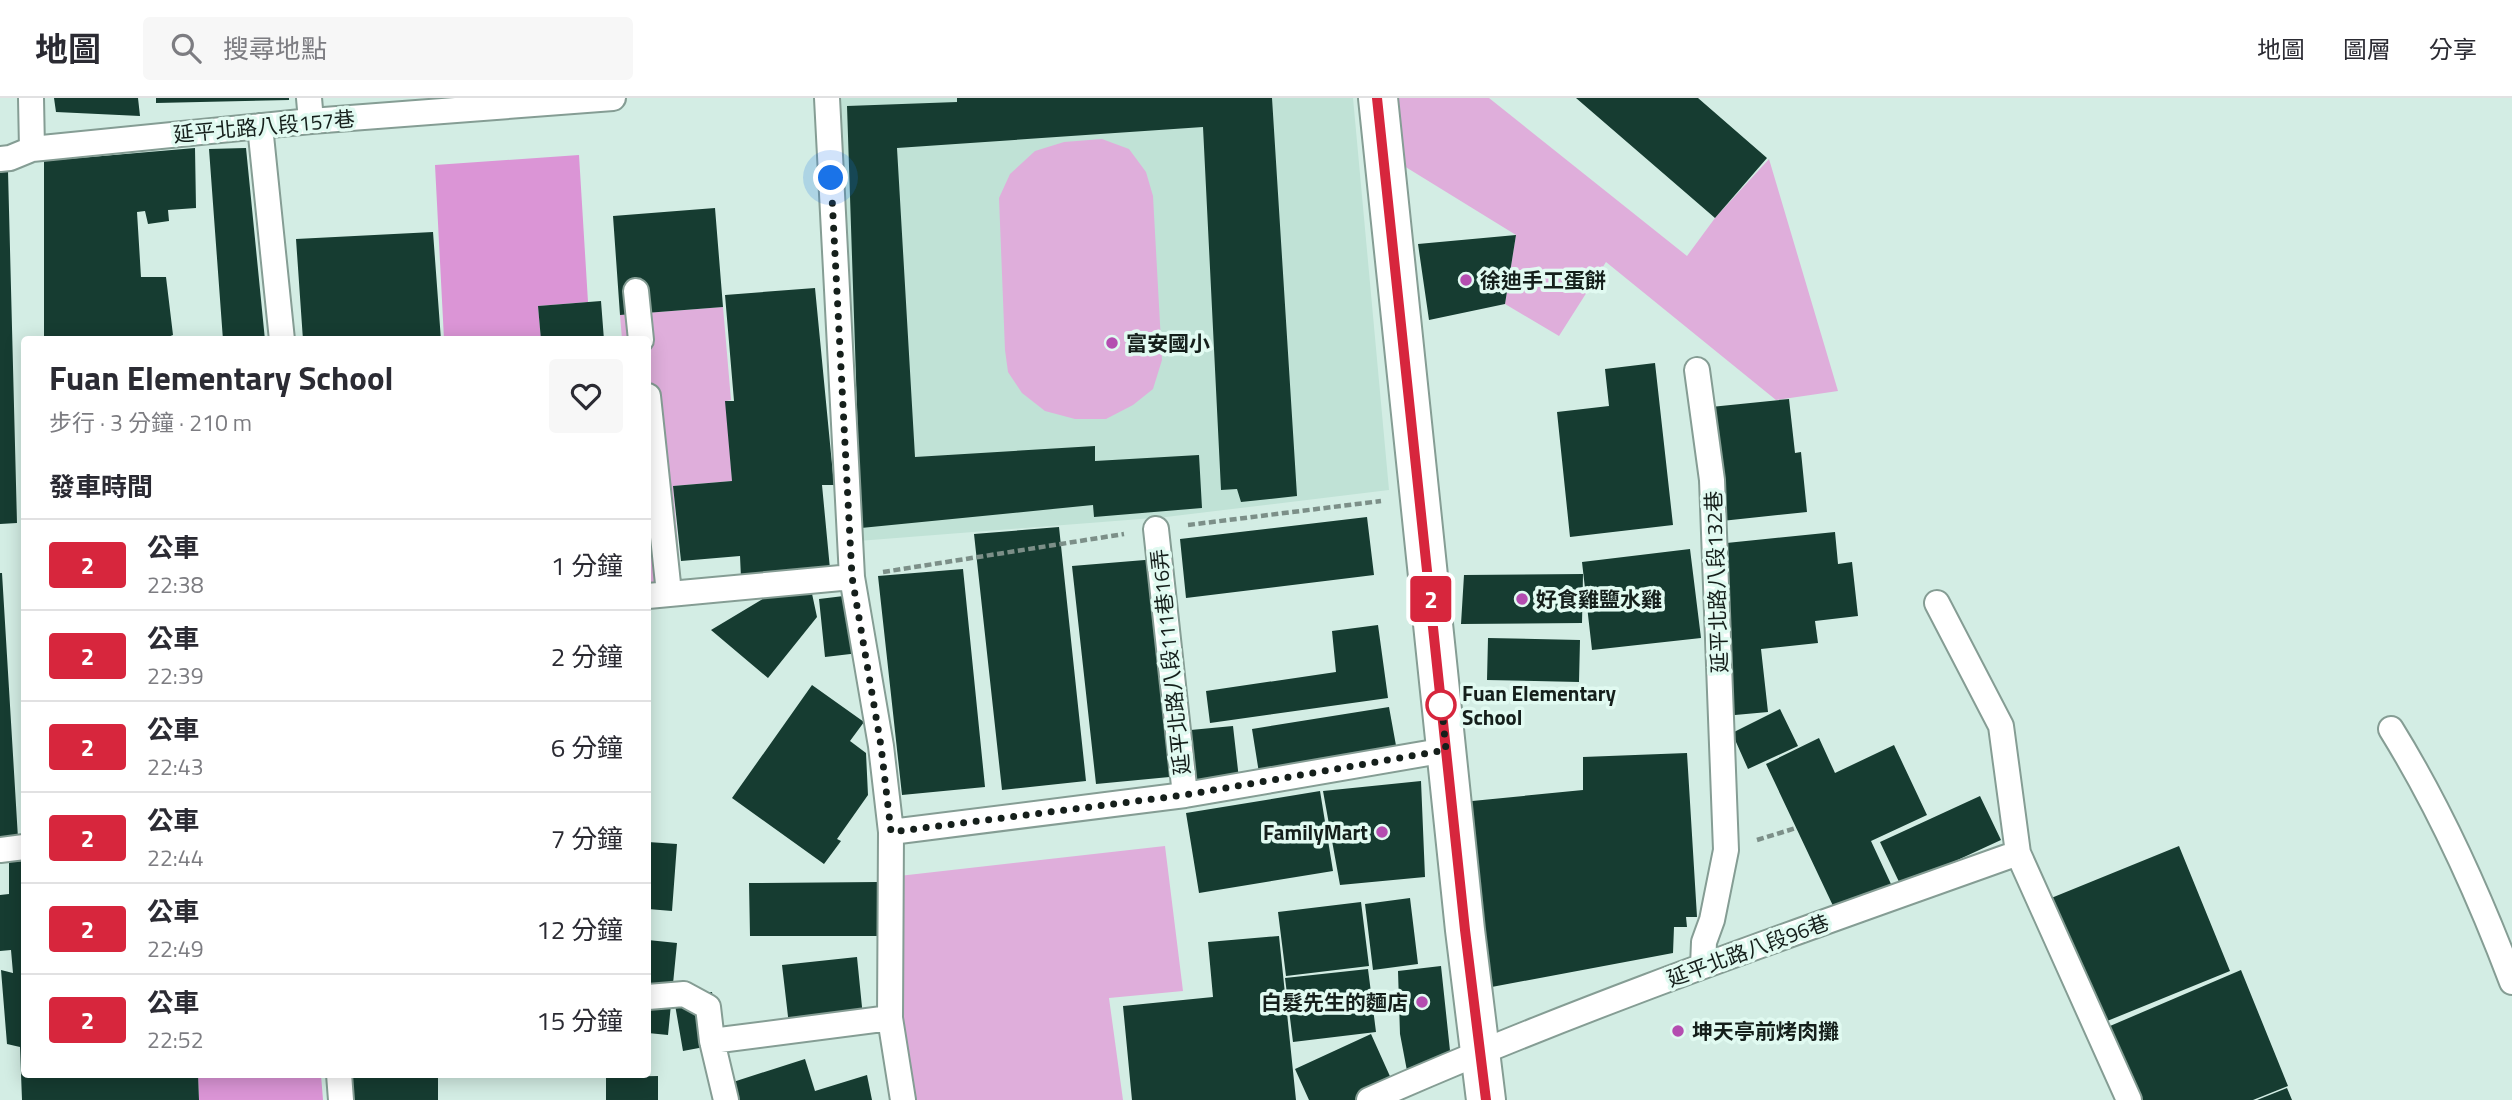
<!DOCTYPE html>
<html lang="zh-TW">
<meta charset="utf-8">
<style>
:root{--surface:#fff;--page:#f7f7f7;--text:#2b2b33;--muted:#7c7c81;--line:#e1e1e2}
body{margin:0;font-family:"Titillium Web","Noto Sans TC",sans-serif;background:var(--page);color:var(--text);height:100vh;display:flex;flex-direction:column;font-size:26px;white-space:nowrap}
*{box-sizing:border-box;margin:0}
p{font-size:23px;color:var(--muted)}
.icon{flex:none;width:38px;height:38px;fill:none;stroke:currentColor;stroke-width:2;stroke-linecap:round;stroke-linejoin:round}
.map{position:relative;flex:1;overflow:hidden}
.drawer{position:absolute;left:21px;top:238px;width:630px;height:742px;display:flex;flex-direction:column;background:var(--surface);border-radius:7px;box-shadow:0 4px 18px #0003}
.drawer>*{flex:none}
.badge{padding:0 14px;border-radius:5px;font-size:24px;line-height:46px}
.you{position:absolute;width:35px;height:35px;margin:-18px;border:5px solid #fff;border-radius:50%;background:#1a73e8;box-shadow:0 0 0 10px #1a73e833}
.map>.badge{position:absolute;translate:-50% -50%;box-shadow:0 0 0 4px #fff}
h2{padding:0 28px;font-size:26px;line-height:63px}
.round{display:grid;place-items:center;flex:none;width:74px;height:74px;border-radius:7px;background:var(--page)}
.overview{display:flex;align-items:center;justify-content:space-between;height:119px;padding:0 28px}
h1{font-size:33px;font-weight:700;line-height:52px}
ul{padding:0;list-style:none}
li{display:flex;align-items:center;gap:21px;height:91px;padding:0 28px;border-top:2px solid var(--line)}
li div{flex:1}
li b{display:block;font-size:26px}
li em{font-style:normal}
li .badge{min-width:77px;font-weight:700;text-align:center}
header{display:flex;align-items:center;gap:42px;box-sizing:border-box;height:98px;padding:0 35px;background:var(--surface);border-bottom:2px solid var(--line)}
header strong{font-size:33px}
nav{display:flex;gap:38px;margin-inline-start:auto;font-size:24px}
.search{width:490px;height:63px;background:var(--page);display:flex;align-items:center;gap:18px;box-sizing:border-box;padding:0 24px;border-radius:7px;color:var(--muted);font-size:26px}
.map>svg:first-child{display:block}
</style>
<header>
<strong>地圖</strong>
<div class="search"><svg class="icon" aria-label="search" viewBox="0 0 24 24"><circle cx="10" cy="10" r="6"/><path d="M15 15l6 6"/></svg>搜尋地點</div>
<nav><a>地圖</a><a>圖層</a><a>分享</a></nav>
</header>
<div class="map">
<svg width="2512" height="1002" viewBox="0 0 2512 1002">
<rect width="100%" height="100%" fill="#d3ede4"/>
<path fill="#c0e2d6" d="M839,0H1353L1389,392L1166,419L858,443Z"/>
<path fill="#dfaedb" d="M1397,0H1489L1687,158L1715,120L1769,61L1838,293L1776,302L1606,164L1559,238L1505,206L1516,137L1404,68Z
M1102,41L1129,51L1146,74L1153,98L1162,262L1153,291L1133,307L1106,321H1075L1045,313L1022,295L1008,274L1005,252L999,100L1010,76L1035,53L1064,44Z
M723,209L731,302L726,303L732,383L673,388L681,483L648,486V242L622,241L620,217Z
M1165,748L1183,893L1109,900L1123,1002H903L890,779Z"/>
<path fill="#db95d6" d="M579,57L588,204L538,208L541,241H444L435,67Z
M198,977H321L323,1002H199Z"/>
<path fill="#163c31" d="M54,0H138L140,18L56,14Z
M156,0H289V2L156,5Z
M957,0H1272L1297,398L1241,404L1237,391L1221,392L1203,29L897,50L915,359L1095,348V363L1199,357L1202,410L1094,419L1093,407L861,430L847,8L957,4Z
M1576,0H1698L1767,60L1715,120Z
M195,50L196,110L168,112L169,123L148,126L145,113L137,114L141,179H166L173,237L168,239V242H44V63Z
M246,50L265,242H223L209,51Z
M8,73L17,425L0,426V74Z
M715,110L723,209L620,217L613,118Z
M433,134L441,242H303L296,141Z
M1516,137L1505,206L1429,222L1418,146Z
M815,190L834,387H822L830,471L741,480L740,458L681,463L673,388L732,383L725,303H734L725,197Z
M601,203L604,242H541L538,208Z
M1655,265L1673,427L1570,439L1557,314L1609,308L1605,271Z
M1789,301L1795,355L1801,354L1807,414L1703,425L1691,311Z
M1367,419L1374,477L1186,500L1180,441Z
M1059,429L1086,683L1002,692L974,436Z
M1835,434L1838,466L1852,464L1858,518L1815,523L1818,545L1761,551L1768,614L1724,618L1707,447Z
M1690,451L1701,540L1592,552L1582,464Z
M1157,461L1180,678L1096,686L1072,468Z
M963,471L985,689L902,697L878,478Z
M0,475H2L18,740H0Z
M1583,476L1582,525L1461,526L1464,477Z
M811,491L817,519L768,580L711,532L778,492Z
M852,497L859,555L825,559L819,501Z
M1378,527L1388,600L1210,625L1206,593L1336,574L1332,533Z
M1488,540L1580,542L1579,584L1487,582Z
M812,587L864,624L850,643L866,655L868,697L837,741L841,743L824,766L732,700Z
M1389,609L1397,653L1259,675L1252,631Z
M1780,611L1798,648L1748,671L1732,635Z
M1233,628L1239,681L1186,687L1180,633Z
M1819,640L1835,675L1894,647L1927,717L1871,743L1891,786L1835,812L1766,666Z
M1687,655L1697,819H1686L1687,829H1674L1673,855L1481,891L1462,704L1583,692V659Z
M1421,683L1425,779L1340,787L1323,693Z
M1320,693L1333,773L1199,795L1186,715Z
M1980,698L2001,742L1901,788L1880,744Z
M648,744L677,746L672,813L648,811Z
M2179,748L2230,873L2090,930L2039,805Z
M24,763V976H198L199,1002H22L20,949L7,946L1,872L13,875L11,852L0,853V797L9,796V764Z
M878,784V838H750L749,785Z
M1410,800L1418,866L1373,872L1365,806Z
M1361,804L1369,868L1286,878L1278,814Z
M1279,838L1296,1002H1132L1123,908L1213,899L1208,844Z
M648,842L677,845L668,937L648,935Z
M857,859L863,919L789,927L782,867Z
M1441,868L1451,962L1408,978L1400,936L1398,873Z
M1368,871L1376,934L1293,944L1285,880Z
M2241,872L2288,988L2253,1002H2131L2103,931Z
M712,894L720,946L683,953L674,901Z
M1371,936L1393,985L1357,1002H1309L1295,971Z
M805,961L815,993L867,977L872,1002H736L730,985Z
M350,976H438V1002H352Z
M658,978V1002H606V979Z
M2287,990L2292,1002H2257Z"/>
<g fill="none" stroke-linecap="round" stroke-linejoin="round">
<g stroke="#859d94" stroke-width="28">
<path id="service" d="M31,0L32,51
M309,0L311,23
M827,0L852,479L881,648L891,734L890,920L903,1002
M260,28L282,242
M0,61L10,60L32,51L311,23L613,0
M636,193L641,242
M1697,272L1712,382L1726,752L1712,822L1704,844L1703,868
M648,298L669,495
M1156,431L1185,697
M648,498L852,479
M2391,631C2440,710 2479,797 2512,884
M891,734L1185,697L1446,652
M0,752L24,749
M2018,755L2129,1002
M648,899L684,896L708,909L712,943L890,920
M712,943L726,1002
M339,976L341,1002
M1369,1002C1581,908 1800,833 2018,755L2001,628L1937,505"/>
</g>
<g stroke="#859d94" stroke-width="42">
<path id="tertiary" d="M1378,0L1465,832L1486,1002"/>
</g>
<path stroke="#7c8f88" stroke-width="4.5" stroke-dasharray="7 3.5" stroke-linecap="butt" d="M1188,427L1381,403
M883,474L1124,436
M1757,742L1796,730"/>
<use href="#service" stroke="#fff" stroke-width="24"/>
<use href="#tertiary" stroke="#fff" stroke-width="38"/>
</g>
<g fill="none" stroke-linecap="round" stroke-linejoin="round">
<g stroke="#fff" stroke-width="16">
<path id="line" d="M1377,0L1465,832L1486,1002"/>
</g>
<use href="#line" stroke="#d7263d" stroke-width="10"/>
<path stroke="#151f1b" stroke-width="7" stroke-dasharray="0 12.6" d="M831,80L852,479L881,648L891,734L1185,697L1446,652L1441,601V607"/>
</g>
<g fill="#b44db0" stroke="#e1faf1" stroke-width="2.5">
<circle cx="1466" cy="182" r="7"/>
<circle cx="1112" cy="245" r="7"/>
<circle cx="1522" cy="501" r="7"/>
<circle cx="1382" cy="734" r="7"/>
<circle cx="1422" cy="904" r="7"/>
<circle cx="1678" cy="933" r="7"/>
</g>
<circle fill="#fff" stroke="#d7263d" stroke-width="3.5" cx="1441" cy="607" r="14"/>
<g text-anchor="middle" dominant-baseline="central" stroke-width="7" stroke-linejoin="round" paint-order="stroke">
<g font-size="21" fill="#151f1b" stroke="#e1faf1">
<text transform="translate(264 28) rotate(-5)">延平北路八段157巷</text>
<text transform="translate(1716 484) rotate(-92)">延平北路八段132巷</text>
<text transform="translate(1170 564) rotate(-96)">延平北路八段111巷16弄</text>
<text transform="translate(1748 852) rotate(-20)">延平北路八段96巷</text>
</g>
<g font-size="21" font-weight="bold" fill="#151f1b" stroke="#e1faf1" text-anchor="start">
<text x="1480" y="182">徐迪手工蛋餅</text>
<text x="1126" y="245">富安國小</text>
<text x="1536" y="501">好食雞鹽水雞</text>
<text x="1368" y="734" text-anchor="end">FamilyMart</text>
<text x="1408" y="904" text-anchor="end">白髮先生的麵店</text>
<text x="1692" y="933">坤天亭前烤肉攤</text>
</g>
<g font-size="21" font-weight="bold" fill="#151f1b" stroke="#e1faf1" text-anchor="start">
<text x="1462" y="595">Fuan Elementary<tspan x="1462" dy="24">School</tspan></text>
</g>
</g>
</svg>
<div class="you" style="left:831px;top:80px"></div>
<b class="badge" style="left:1431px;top:501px;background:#d7263d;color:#fff">2</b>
<section class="drawer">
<div class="overview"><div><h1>Fuan Elementary School</h1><p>步行 · 3 分鐘 · 210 m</p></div><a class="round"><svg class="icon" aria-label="heart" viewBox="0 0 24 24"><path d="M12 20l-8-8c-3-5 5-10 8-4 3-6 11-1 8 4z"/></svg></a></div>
<h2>發車時間</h2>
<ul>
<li><span class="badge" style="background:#d7263d;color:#fff">2</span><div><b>公車</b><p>22:38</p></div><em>1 分鐘</em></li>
<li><span class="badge" style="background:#d7263d;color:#fff">2</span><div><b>公車</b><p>22:39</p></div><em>2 分鐘</em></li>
<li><span class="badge" style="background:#d7263d;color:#fff">2</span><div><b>公車</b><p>22:43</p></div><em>6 分鐘</em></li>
<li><span class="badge" style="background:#d7263d;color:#fff">2</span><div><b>公車</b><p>22:44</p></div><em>7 分鐘</em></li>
<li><span class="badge" style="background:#d7263d;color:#fff">2</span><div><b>公車</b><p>22:49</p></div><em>12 分鐘</em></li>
<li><span class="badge" style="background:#d7263d;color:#fff">2</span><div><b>公車</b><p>22:52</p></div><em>15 分鐘</em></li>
</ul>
</section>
</div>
